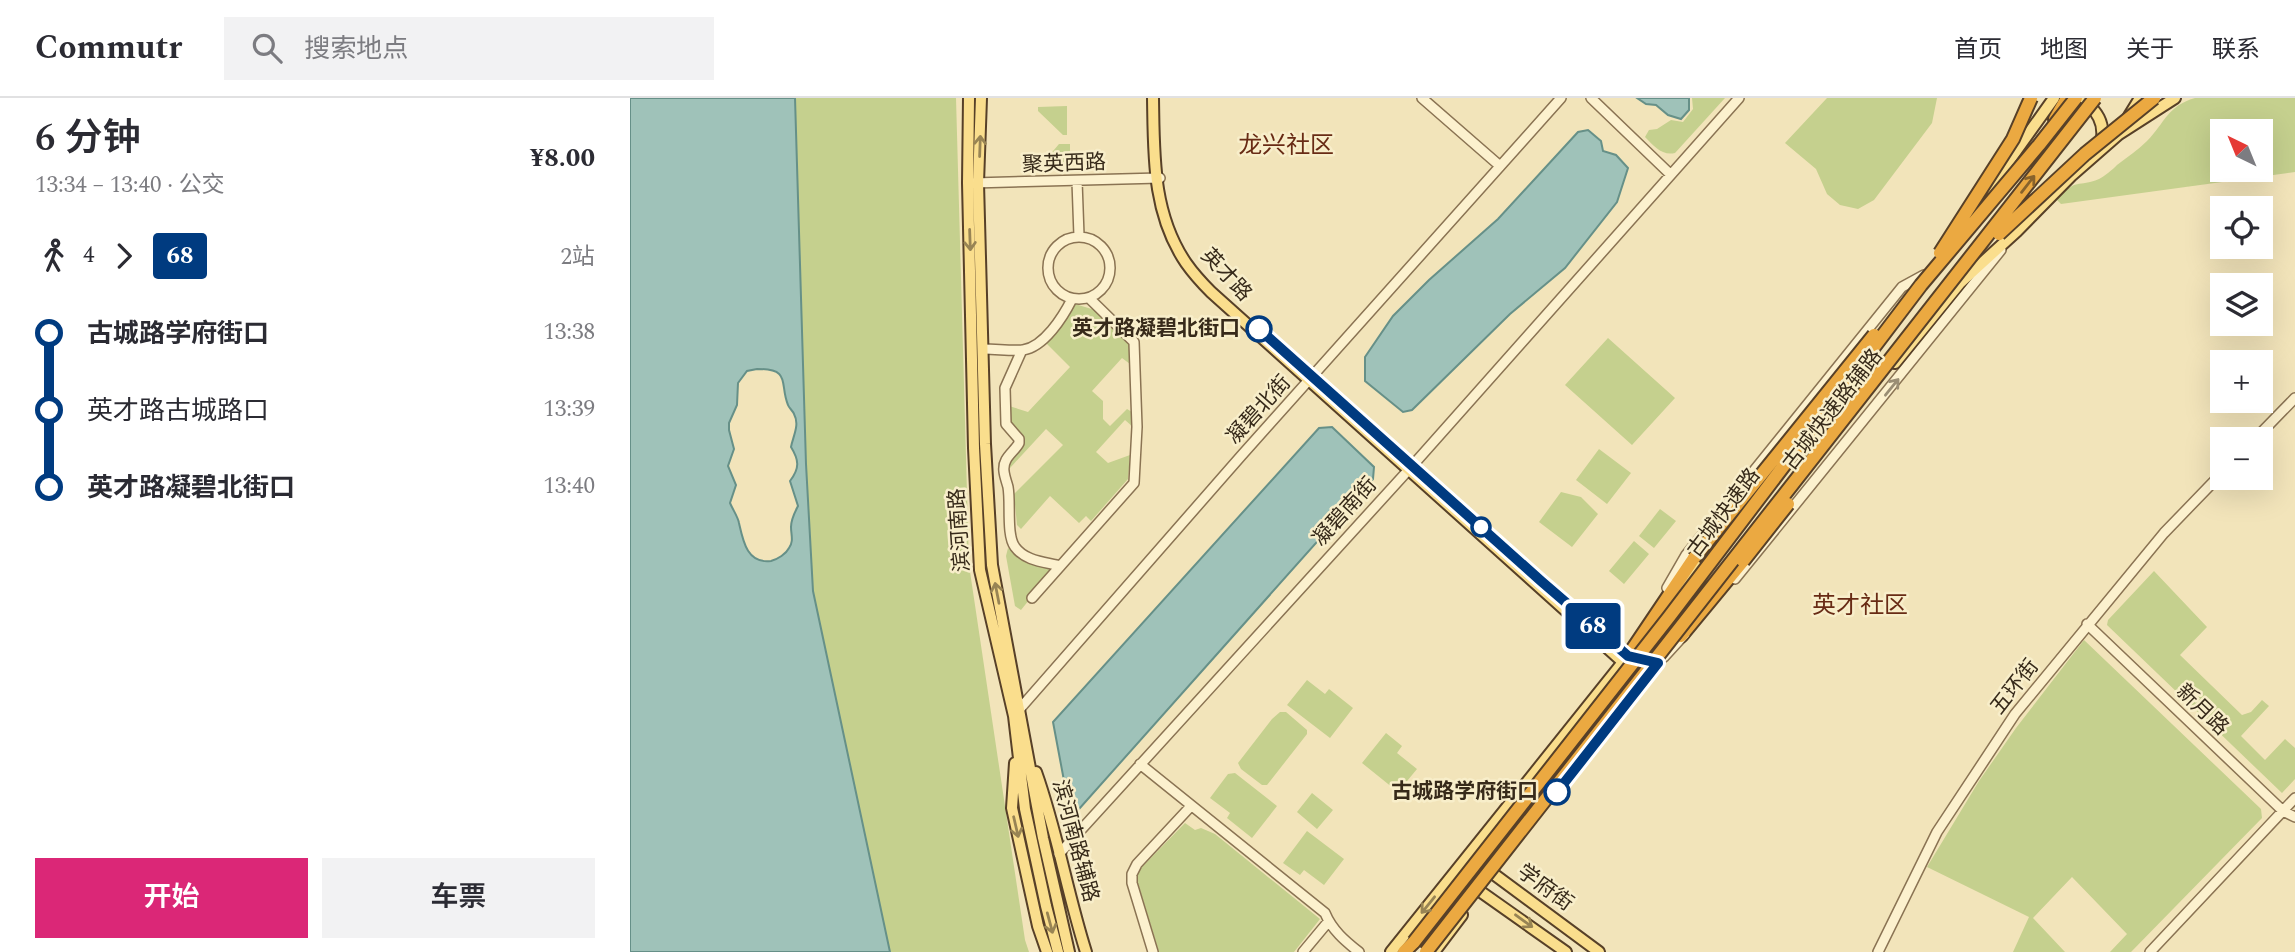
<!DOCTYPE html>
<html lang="zh">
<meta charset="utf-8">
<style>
:root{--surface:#fff;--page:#f2f2f3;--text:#2b2b33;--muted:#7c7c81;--line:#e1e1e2;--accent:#db2777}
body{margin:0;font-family:Spectral,"Noto Sans SC",serif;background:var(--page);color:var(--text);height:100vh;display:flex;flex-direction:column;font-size:26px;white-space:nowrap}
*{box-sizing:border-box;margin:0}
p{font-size:23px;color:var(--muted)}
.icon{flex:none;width:38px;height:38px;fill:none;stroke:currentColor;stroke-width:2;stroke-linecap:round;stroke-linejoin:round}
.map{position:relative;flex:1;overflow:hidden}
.sheet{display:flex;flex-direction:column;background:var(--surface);width:630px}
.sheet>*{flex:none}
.badge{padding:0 14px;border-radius:5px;font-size:24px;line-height:46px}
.needle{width:46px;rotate:317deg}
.buttons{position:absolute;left:1580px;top:21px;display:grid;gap:14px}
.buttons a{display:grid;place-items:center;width:63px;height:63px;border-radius:0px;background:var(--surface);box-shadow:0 7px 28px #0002;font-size:35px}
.map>.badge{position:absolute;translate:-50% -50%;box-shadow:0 0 0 4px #fff}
.legs{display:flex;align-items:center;gap:10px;height:77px;padding:0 35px;font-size:23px}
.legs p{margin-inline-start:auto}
.head{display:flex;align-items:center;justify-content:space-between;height:119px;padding:0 35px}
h1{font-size:38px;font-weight:600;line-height:52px}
.button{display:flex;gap:14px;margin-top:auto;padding:14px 35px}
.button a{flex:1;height:80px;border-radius:0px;background:var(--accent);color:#fff;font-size:28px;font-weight:600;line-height:80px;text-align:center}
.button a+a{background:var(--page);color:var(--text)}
ul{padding:0 35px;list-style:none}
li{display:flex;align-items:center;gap:24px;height:77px;font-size:26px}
li i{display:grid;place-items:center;width:10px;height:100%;margin:0 9px;background:currentColor}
li i::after{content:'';width:18px;height:18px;margin:-9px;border:5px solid;border-radius:50%;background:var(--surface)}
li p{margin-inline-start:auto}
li:first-child i{background:linear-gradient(#0000 50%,currentColor 0)}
li:last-child i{background:linear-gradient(currentColor 50%,#0000 0)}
header{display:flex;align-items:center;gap:42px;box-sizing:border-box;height:98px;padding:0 35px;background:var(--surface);border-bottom:2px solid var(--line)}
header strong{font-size:33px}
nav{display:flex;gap:38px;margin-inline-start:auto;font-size:24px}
.search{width:490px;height:63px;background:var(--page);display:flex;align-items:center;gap:18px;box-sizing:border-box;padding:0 24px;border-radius:0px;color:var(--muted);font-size:26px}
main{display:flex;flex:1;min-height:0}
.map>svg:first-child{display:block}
</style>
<header>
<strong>Commutr</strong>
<div class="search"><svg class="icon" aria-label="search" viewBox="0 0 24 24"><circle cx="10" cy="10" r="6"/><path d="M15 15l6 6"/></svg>搜索地点</div>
<nav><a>首页</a><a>地图</a><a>关于</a><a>联系</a></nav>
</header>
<main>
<section class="sheet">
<div class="head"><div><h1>6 分钟</h1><p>13:34 – 13:40 · 公交</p></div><b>¥8.00</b></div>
<div class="legs"><svg class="icon" aria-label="walk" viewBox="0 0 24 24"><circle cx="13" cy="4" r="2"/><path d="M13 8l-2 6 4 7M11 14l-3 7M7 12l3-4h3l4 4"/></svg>4<svg class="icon" aria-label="forward" viewBox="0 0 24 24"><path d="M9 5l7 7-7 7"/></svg><b class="badge" style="background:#003b80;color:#fff">68</b><p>2站</p></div>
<ul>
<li><i style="color:#003b80"></i><b>古城路学府街口</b><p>13:38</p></li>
<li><i style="color:#003b80"></i><span>英才路古城路口</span><p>13:39</p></li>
<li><i style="color:#003b80"></i><b>英才路凝碧北街口</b><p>13:40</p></li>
</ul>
<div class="button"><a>开始</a><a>车票</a></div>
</section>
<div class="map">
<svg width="1665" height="854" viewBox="0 0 1665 854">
<rect width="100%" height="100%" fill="#f2e4ba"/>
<path fill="#c5d08e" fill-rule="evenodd" d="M165,0H326L339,467L395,842L399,854H260L183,493L176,366Z
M1062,0H1095L1045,55C1032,58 1024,48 1015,39L1019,32L1027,31L1041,22L1053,24L1063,11Z
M1197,0H1307L1302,25L1244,102L1228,111L1210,107L1197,96L1186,71L1155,45Z
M1565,0H1665V74L1431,106L1427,102C1446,79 1448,90 1469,81C1475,78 1482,72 1487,67C1497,59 1508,52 1517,43C1535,25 1537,8 1565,0ZM1592,33H1631V72H1592Z
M437,8V37H433L408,13V9Z
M429,46H440V69L407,72Z
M445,206L465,212L499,245L500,266L492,260L462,293L473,303V321L480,328L497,311L502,314L503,329L495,322L466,354L478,365L500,357L498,381L461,423L456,418L449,425L420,398L391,431L387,427L384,396L433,347L416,331L380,370L378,363L392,345L380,327L379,308L398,314L440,269L415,244Z
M978,240L1045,300L1002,347L935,287Z
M969,351L1001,375L977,406L946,382Z
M931,394L951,399L968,416L942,449L909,424Z
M1030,411L1046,423L1024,450L1009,438Z
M1004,443L1019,456L994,486L979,473Z
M378,450L420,472V476L391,512L385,508L376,458Z
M1524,473L1577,529L1550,557L1612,617L1621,614L1632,602L1639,608L1611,638L1635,662L1655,641L1665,650V681L1652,695L1477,527L1478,522Z
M1454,542L1631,711L1632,720L1501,854H1480L1497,836L1442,779L1403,820L1435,854H1383L1399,819L1297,769L1349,683L1386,630Z
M677,582L695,596L699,591L723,610L700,640L657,607Z
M650,614H656L677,632V636L637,687H632L611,671L608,665L642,621Z
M756,635L772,648L767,655L787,671L768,694L732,665Z
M605,675L647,708L622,740L597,720L600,715L580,700L598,676Z
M682,695L703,712L687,731L667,714Z
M555,725L565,732L571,730L585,736L690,821L664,854H529L506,779L511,770Z
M677,733L714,761L694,787L674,772L670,777L653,765Z"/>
<path fill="#9fc2b9" stroke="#669088" stroke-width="2" fill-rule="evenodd" d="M0,0H165L176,366L183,493L260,854H0ZM127,271C162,271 149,285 158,307C159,310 163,313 164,316C170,327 163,338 161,349C169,362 170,370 160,383L168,408C165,414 161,421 161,429C161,437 164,443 159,450C156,456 148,461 141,463C117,466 113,443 109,425C108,419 103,412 100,405L106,387L98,368L104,351L99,332V325L107,307L108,285L117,273Z
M1007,0H1059V12L1051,21L1038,17L1026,7L1016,6Z
M958,32L971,43L973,53L986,57L998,70L987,104L935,170L880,216L782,312L773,314L735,283V259L763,218L799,182L868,121L948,34Z
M702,329L744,369L743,381L441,720L423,624L689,330Z"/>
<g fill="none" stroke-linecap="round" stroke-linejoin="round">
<g stroke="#8a7353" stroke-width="12">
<path id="minor" d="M792,0L870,68
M961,0L1039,75
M447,83L449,138
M343,85L530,80
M418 170a31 31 0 1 1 62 0a31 31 0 1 1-62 0Z
M354,251C367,251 381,253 393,252C414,249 433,219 442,201
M392,252L375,290L376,326L389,341V345C386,351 379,356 376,362C371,371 376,381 378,389C381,405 376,437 385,449C395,463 415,464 430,468
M1625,341L1665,300
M1105,481L1371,152
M1037,490L1056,457L1272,189L1294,177
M402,500L504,385L507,329L504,244L459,200
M1457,526L1653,713L1665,719
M1034,559L1055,536
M387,614L611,358L931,0
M510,666L695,815C702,832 715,843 729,854
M429,756L783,367L1109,0
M523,854L502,785V776L507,766L561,708
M673,854L698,824
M1248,854L1307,734L1385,616L1534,435L1592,375
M1520,854L1665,700"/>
</g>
<g stroke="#574028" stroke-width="14">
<path id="major" d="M339,0L338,85L344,350L350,472L384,618L395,711L416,808L428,854
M351,0L348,85L355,346L362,467L413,740L439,854
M523,0C524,57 522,115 556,165C563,175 572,185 581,194L993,564L1020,575
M1450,0C1467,12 1476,25 1471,46
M1499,18L1510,0
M1336,123L1424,0
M1265,265L1330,185L1387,133L1441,78L1489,36L1545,0
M1044,499L1148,365
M968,532L998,558L1028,565
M385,665L382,710L408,828L417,854
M406,674C427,733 437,794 456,854
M842,760L969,854
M827,777L936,854
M761,854L1002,553
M804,854L832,817"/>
</g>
<g stroke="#574028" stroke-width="16">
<path id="highway" d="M1425,21L1437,0
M1051,538L1113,463
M998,558L1064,460
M774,854L784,844"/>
</g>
<use href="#minor" stroke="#fcf1ce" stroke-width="9"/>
<use href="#major" stroke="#fade8d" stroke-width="10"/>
<use href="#highway" stroke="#eba941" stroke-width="12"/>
<g stroke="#574028" stroke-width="16" stroke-linecap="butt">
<path id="highway-bridge" d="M1369,136L1455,56L1524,0
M1310,155L1383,41L1401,0
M1064,460L1244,237
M1113,463L1158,406
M784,844L1039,519L1291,187L1409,47L1446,0
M796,854L1465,0"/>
</g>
<use href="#highway-bridge" stroke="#eba941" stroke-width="12"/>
</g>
<defs><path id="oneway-shaft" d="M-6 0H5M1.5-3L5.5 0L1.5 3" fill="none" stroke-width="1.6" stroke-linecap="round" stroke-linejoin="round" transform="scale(1.75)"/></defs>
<g stroke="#988454">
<use href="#oneway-shaft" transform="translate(350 48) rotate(-88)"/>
<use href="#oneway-shaft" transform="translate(340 142) rotate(88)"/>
<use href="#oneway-shaft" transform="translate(367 495) rotate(-101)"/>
<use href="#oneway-shaft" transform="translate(386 729) rotate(77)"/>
<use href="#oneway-shaft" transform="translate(798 807) rotate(129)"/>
<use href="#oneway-shaft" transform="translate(894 823) rotate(36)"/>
<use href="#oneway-shaft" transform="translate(420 825) rotate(75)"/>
</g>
<use stroke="#88632c" href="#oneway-shaft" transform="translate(1398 86) rotate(-52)"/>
<use stroke="#9a8e74" href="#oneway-shaft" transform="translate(1262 289) rotate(-51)"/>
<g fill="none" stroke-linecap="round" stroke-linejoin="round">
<g stroke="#fff" stroke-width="16">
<path id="line-1" d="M629,231L911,483L998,558L1028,565L927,694"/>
</g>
<use href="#line-1" stroke="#003b80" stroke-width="10"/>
</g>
<g fill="#fff" stroke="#003b80" stroke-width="3.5">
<circle cx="629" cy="231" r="12"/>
<circle cx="851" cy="429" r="9"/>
<circle cx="927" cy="694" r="12"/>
</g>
<g text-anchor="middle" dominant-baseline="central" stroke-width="5" stroke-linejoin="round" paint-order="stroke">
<g font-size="21" fill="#372a1a" stroke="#f8eeca">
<text transform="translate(434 66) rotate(-2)">聚英西路</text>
<text transform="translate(596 177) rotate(47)">英才路</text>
<text transform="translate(629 312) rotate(-48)">凝碧北街</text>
<text transform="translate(1203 312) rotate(-52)">古城快速路辅路</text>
<text transform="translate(715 414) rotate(-48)">凝碧南街</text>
<text transform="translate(1094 415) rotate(-53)">古城快速路</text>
<text transform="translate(330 432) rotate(-94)">滨河南路</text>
<text transform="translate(1385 589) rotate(-52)">五环街</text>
<text transform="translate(1572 612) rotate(44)">新月路</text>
<text transform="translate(445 743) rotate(75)">滨河南路辅路</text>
<text transform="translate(915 790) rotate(36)">学府街</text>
</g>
<g font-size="21" font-weight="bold" fill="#372a1a" stroke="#f8eeca" text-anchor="end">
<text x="610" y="231">英才路凝碧北街口</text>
<text x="908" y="694">古城路学府街口</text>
</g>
<g font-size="24" fill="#682b15" stroke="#f8eeca">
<text x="656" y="48">龙兴社区</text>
<text x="1230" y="508">英才社区</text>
</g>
</g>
</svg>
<div class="buttons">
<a><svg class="needle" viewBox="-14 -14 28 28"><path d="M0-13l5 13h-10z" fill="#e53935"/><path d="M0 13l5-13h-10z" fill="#7c7c81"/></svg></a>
<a><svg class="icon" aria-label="locate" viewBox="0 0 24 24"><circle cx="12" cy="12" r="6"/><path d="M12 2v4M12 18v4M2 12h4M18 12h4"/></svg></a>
<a><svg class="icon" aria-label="layers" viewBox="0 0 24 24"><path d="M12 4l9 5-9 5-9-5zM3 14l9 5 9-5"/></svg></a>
<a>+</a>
<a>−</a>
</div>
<b class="badge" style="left:963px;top:528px;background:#003b80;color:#fff">68</b>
</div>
</main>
